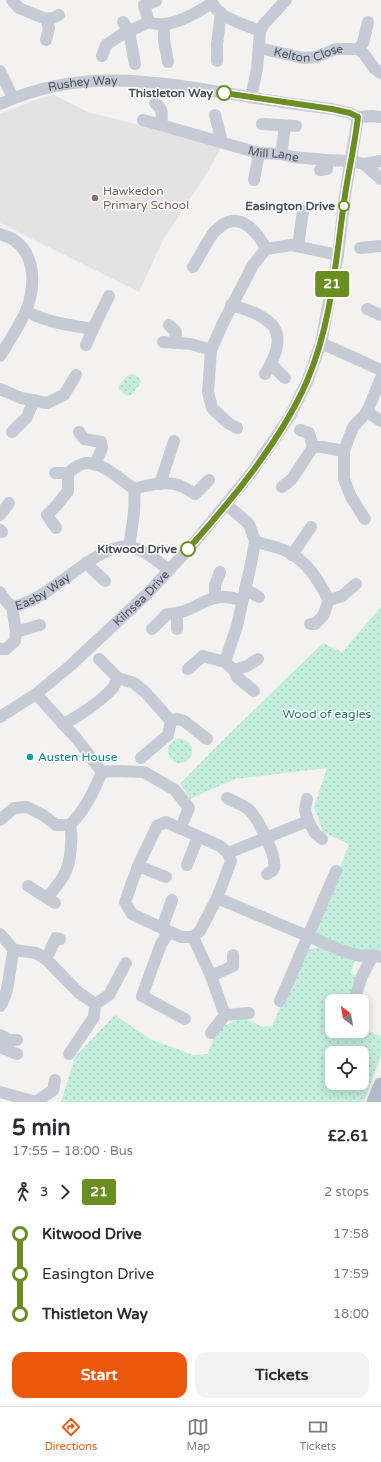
<!DOCTYPE html>
<meta charset="utf-8">
<style>
:root{--surface:#fff;--page:#f2f2f3;--text:#2b2b33;--muted:#7c7c81;--line:#e1e1e2;--accent:#ea580c}
body{margin:0;font-family:"Varela Round",sans-serif;background:var(--page);color:var(--text);height:100vh;display:flex;flex-direction:column;font-size:15px;white-space:nowrap}
*{box-sizing:border-box;margin:0}
p{font-size:13px;color:var(--muted)}
.icon{flex:none;width:22px;height:22px;fill:none;stroke:currentColor;stroke-width:2;stroke-linecap:round;stroke-linejoin:round}
.map{position:relative;height:1102px;overflow:hidden}
.panel{display:flex;flex-direction:column;background:var(--surface);flex:1}
.panel>*{flex:none}
.badge{padding:0 8px;border-radius:3px;font-size:14px;line-height:26px}
.needle{width:26px;rotate:329deg}
.fabs{position:absolute;left:325px;top:994px;display:grid;gap:8px}
.fabs a{display:grid;place-items:center;width:44px;height:44px;border-radius:8px;background:var(--surface);box-shadow:0 2px 10px #0003;font-size:20px}
.map>.badge{position:absolute;translate:-50% -50%;box-shadow:0 0 0 2px #fff}
.legs{display:flex;align-items:center;gap:6px;height:44px;padding:0 12px;font-size:13px}
.legs p{margin-inline-start:auto}
.overview{display:flex;align-items:center;justify-content:space-between;height:68px;padding:0 12px}
h1{font-size:22px;font-weight:700;line-height:30px}
.cta{display:flex;gap:8px;margin-top:auto;padding:8px 12px}
.cta a{flex:1;height:46px;border-radius:12px;background:var(--accent);color:#fff;font-size:16px;font-weight:700;line-height:46px;text-align:center}
.cta a+a{background:var(--page);color:var(--text)}
ul{padding:0 12px;list-style:none}
li{display:flex;align-items:center;gap:14px;height:40px;font-size:15px}
li i{display:grid;place-items:center;width:6px;height:100%;margin:0 5px;background:currentColor}
li i::after{content:'';width:10px;height:10px;margin:-5px;border:3px solid;border-radius:50%;background:var(--surface)}
li p{margin-inline-start:auto}
li:first-child i{background:linear-gradient(#0000 50%,currentColor 0)}
li:last-child i{background:linear-gradient(currentColor 50%,#0000 0)}
.menu{display:flex;justify-content:space-around;align-items:center;height:56px;border-top:1px solid var(--line);background:var(--surface);font-size:11px;color:var(--muted)}
.menu a{display:grid;justify-items:center;gap:2px}
.menu .selected{color:var(--accent)}
.map>svg:first-child{display:block}
</style>
<div class="map">
<svg width="381" height="1102" viewBox="0 0 381 1102">
<defs>
<pattern id="green-dots" width="8" height="8" patternUnits="userSpaceOnUse"><rect width="8" height="8" fill="#c3eddd"/><path d="M2 2h.1M6 6h.1" fill="none" stroke="#a9cdc0" stroke-width="1.8" stroke-linecap="round"/></pattern>
</defs>
<rect width="100%" height="100%" fill="#f3f2f1"/>
<path fill="#e4e3e3" d="M54,95L88,112L222,146L207,173L163,240L139,292L0,223V114L35,100Z"/>
<path fill="url(#green-dots)" fill-rule="evenodd" d="M130,374C135,374 140,377 141,382L133,394L127,396L119,390L118,387L125,378Z
M381,607V950L376,949L353,952L315,934L349,844L323,832L314,807L327,768L235,779L190,799L180,784L217,746L323,643L342,652Z
M168 751a12 12 0 1 1 24 0a12 12 0 1 1-24 0Z
M321,947L355,960L351,973L358,978L350,1001H332V1031H362V1029L381,1036V1056L364,1102H61L75,1057L115,1015L150,1039L193,1055L208,1054C217,1029 217,1027 244,1018L263,1027L272,1026L305,951ZM332,1053H362V1083H332Z"/>
<g fill="none" stroke-linecap="round" stroke-linejoin="round">
<g stroke="#c6cad5" stroke-width="12">
<path d="M12,0L19,8L46,19L49,28L46,40"/>
<path d="M211,0C217,18 244,24 260,31"/>
<path d="M46,19L53,18L59,15"/>
<path d="M123,22L129,32L135,64"/>
<path d="M149,22L144,5L156,1"/>
<path d="M164,25V40L168,62"/>
<path id="s1" d="M259,48L303,58L316,57L336,49H358L364,54L374,68L381,73"/>
<path d="M358,49L363,43L368,22"/>
<path d="M102,56L106,45L121,35L149,22C169,30 195,14 212,3"/>
<path d="M217,61V44L221,13"/>
<path d="M0,71L13,98"/>
<path d="M251,97L257,69L260,31L264,24L286,0"/>
<path id="s2" d="M155,103C164,109 162,116 161,125L259,153L281,154L293,157L327,160L350,161L364,164L381,161"/>
<path id="s3" d="M0,104C84,65 163,83 250,97C277,102 305,105 332,109L350,113L358,117L373,116L381,117"/>
<path d="M215,115L222,142"/>
<path d="M143,120L161,125"/>
<path d="M262,124L296,126"/>
<path d="M281,154L285,127"/>
<path d="M364,164L381,179"/>
<path d="M320,170L327,169V160"/>
<path d="M254,180L259,153"/>
<path d="M0,234C4,236 10,237 14,240C37,256 35,288 26,311C20,325 8,343 0,356"/>
<path d="M298,246L303,211"/>
<path d="M360,248L381,246"/>
<path d="M193,267C200,256 206,243 214,232C216,230 219,228 221,226C241,211 258,233 266,249"/>
<path d="M231,305C274,317 292,331 265,374"/>
<path d="M367,309L381,315"/>
<path d="M26,311C48,323 69,325 93,329L109,296"/>
<path d="M169,325L176,332L175,343"/>
<path d="M163,342L191,344L211,350"/>
<path d="M321,343L381,370"/>
<path d="M86,345L93,329"/>
<path d="M271,364L285,378"/>
<path d="M0,389L21,398L47,403L64,395L76,375"/>
<path d="M367,412L381,421"/>
<path d="M237,428L228,423L212,408L208,392L211,350L222,325L253,265L266,249L291,245L338,255"/>
<path d="M300,430L309,433L313,447"/>
<path d="M12,432L27,417L34,400"/>
<path d="M79,432L84,439L101,442L102,448L95,465"/>
<path d="M55,473H68"/>
<path d="M160,484L174,441"/>
<path d="M282,487L292,479L313,447H322L344,451"/>
<path d="M134,489C148,485 167,480 181,486C186,488 190,491 195,494L209,480"/>
<path d="M226,504L249,524L255,541L252,559L237,626L225,662L234,670L247,666L258,659"/>
<path d="M0,515L9,503"/>
<path d="M365,519L351,497L344,479V451L353,427L367,412L381,378"/>
<path d="M56,528L47,515L57,505L68,491V473C73,469 80,463 87,463C104,463 121,480 134,489C136,508 132,527 129,546"/>
<path d="M0,530L2,532"/>
<path d="M255,541C264,545 275,546 284,550C307,560 318,580 329,600L323,616L315,624H310"/>
<path d="M292,555L311,527"/>
<path d="M86,563L105,581"/>
<path d="M245,589L259,597"/>
<path id="s4" d="M0,592C3,597 7,604 12,606C17,607 23,604 27,602C58,591 99,542 130,547C144,549 158,562 169,570"/>
<path d="M215,598V585L220,572"/>
<path d="M329,600L342,596L356,584"/>
<path d="M152,629L167,614C186,614 198,603 214,598C224,595 233,598 242,600"/>
<path d="M177,629V614"/>
<path d="M16,632L40,625"/>
<path d="M0,649H6L15,641L16,632L12,606"/>
<path d="M99,659L118,678"/>
<path d="M188,669L203,656L225,662"/>
<path d="M234,670L237,677L254,691"/>
<path d="M36,694L77,739L102,772"/>
<path id="s5" d="M0,717L36,694L71,665L148,593L193,544L226,504L252,472L290,416L307,382L321,343L338,255L345,195L358,117"/>
<path d="M171,721L177,719L184,721L207,739"/>
<path d="M63,724C78,717 101,701 112,689C115,686 116,681 118,678L134,683L145,692L171,721"/>
<path d="M141,758L168,735L171,721"/>
<path d="M102,772L115,771L144,772L175,790L189,808L184,820"/>
<path d="M227,798C234,802 244,805 249,810C258,818 277,856 274,868C273,871 270,872 267,874"/>
<path d="M0,820L14,808L27,807L43,815L56,825H70C85,810 94,791 102,772"/>
<path d="M308,821L315,833L322,839"/>
<path d="M166,822L220,846L228,853L231,861L217,898L200,931L193,937H181L132,914L125,902L138,866L157,826Z"/>
<path d="M228,853L308,821L305,810L307,799"/>
<path d="M187,865L198,837"/>
<path d="M138,866L166,877"/>
<path d="M28,886L55,903"/>
<path d="M47,898C53,890 60,883 64,875C71,863 73,837 70,825"/>
<path d="M217,898L343,951L360,956L373,955L381,957"/>
<path d="M162,928L172,900"/>
<path d="M169,932L161,944L142,996L185,1019"/>
<path d="M0,934L14,950C9,966 10,993 0,1006"/>
<path d="M193,937L211,976L225,1015L249,1013"/>
<path d="M14,950L36,953L46,959L78,992L95,1004L109,995L126,963"/>
<path d="M46,959L56,938L60,939"/>
<path d="M211,976L233,966V955"/>
<path d="M280,1001L336,871"/>
<path d="M354,1001L362,976L373,955"/>
<path d="M211,1033L225,1015"/>
<path d="M0,1035L9,1040H17"/>
<path d="M0,1047L17,1054"/>
<path d="M69,1054L94,1017L95,1004"/>
<path d="M0,1092L36,1102"/>
<path d="M36,1102L53,1090L55,1080"/>
</g>
<path stroke="#b3bace" stroke-width="15" d="M374,1102L381,1085"/>
</g>
<g fill="none" stroke-linecap="round" stroke-linejoin="round">
<g stroke="#fff" stroke-width="9">
<path id="line-1" d="M188,549C231,501 281,441 307,381C332,323 336,257 345,195C349,169 355,143 358,117L350,113L332,109L224,93"/>
</g>
<use href="#line-1" stroke="#6b8e23" stroke-width="6"/>
</g>
<g fill="#fff" stroke="#6b8e23" stroke-width="2">
<circle cx="224" cy="93" r="7"/>
<circle cx="344" cy="206" r="5"/>
<circle cx="188" cy="549" r="7"/>
</g>
<circle fill="#8d6e63" stroke="#fff" stroke-width="1.5" cx="95" cy="198" r="4"/>
<circle fill="#0f9aa8" stroke="#fff" stroke-width="1.5" cx="30" cy="757" r="4"/>
<g text-anchor="middle" dominant-baseline="central" stroke-width="3" stroke-linejoin="round" paint-order="stroke">
<g font-size="12" fill="#4a505e" stroke="#fff">
<text stroke="none"><textPath href="#s1" startOffset="51">Kelton Close</textPath></text>
<text stroke="none"><textPath href="#s3" startOffset="86">Rushey Way</textPath></text>
<text stroke="none"><textPath href="#s2" startOffset="141">Mill Lane</textPath></text>
<text stroke="none"><textPath href="#s4" startOffset="53">Easby Way</textPath></text>
<text stroke="none"><textPath href="#s5" startOffset="185">Kilnsea Drive</textPath></text>
</g>
<g font-size="12" font-weight="bold" fill="#4a505e" stroke="#fff" text-anchor="end">
<text x="213" y="93">Thistleton Way</text>
<text x="335" y="206">Easington Drive</text>
<text x="177" y="549">Kitwood Drive</text>
</g>
<g font-size="12" fill="#785e54" stroke="#fff" text-anchor="start">
<text x="103" y="191">Hawkedon<tspan x="103" dy="14">Primary School</tspan></text>
</g>
<g font-size="12" fill="#1d7d62" stroke="#fff">
<text x="327" y="714">Wood of eagles</text>
</g>
<g font-size="12" fill="#0d838f" stroke="#fff" text-anchor="start">
<text x="38" y="757">Austen House</text>
</g>
</g>
</svg>
<div class="fabs">
<a><svg class="needle" viewBox="-14 -14 28 28"><path d="M0-13l5 13h-10z" fill="#e53935"/><path d="M0 13l5-13h-10z" fill="#7c7c81"/></svg></a>
<a><svg class="icon" aria-label="locate" viewBox="0 0 24 24"><circle cx="12" cy="12" r="6"/><path d="M12 2v4M12 18v4M2 12h4M18 12h4"/></svg></a>
</div>
<b class="badge" style="left:332px;top:284px;background:#6b8e23;color:#fff">21</b>
</div>
<section class="panel">
<div class="overview"><div><h1>5 min</h1><p>17:55 – 18:00 · Bus</p></div><b>£2.61</b></div>
<div class="legs"><svg class="icon" aria-label="walk" viewBox="0 0 24 24"><circle cx="13" cy="4" r="2"/><path d="M13 8l-2 6 4 7M11 14l-3 7M7 12l3-4h3l4 4"/></svg>3<svg class="icon" aria-label="forward" viewBox="0 0 24 24"><path d="M9 5l7 7-7 7"/></svg><b class="badge" style="background:#6b8e23;color:#fff">21</b><p>2 stops</p></div>
<ul>
<li><i style="color:#6b8e23"></i><b>Kitwood Drive</b><p>17:58</p></li>
<li><i style="color:#6b8e23"></i><span>Easington Drive</span><p>17:59</p></li>
<li><i style="color:#6b8e23"></i><b>Thistleton Way</b><p>18:00</p></li>
</ul>
<div class="cta"><a>Start</a><a>Tickets</a></div>
</section>
<nav class="menu">
<a class="selected"><svg class="icon" aria-label="directions" viewBox="0 0 24 24"><path d="M12 3l9 9-9 9-9-9zM9 14v-3h6M13 9l2 2-2 2"/></svg>Directions</a>
<a><svg class="icon" aria-label="map" viewBox="0 0 24 24"><path d="M3 6l6-2 6 2 6-2v14l-6 2-6-2-6 2zM9 4v14M15 6v14"/></svg>Map</a>
<a><svg class="icon" aria-label="tickets" viewBox="0 0 24 24"><path d="M3 7h18v10H3zM15 7v10"/></svg>Tickets</a>
</nav>
